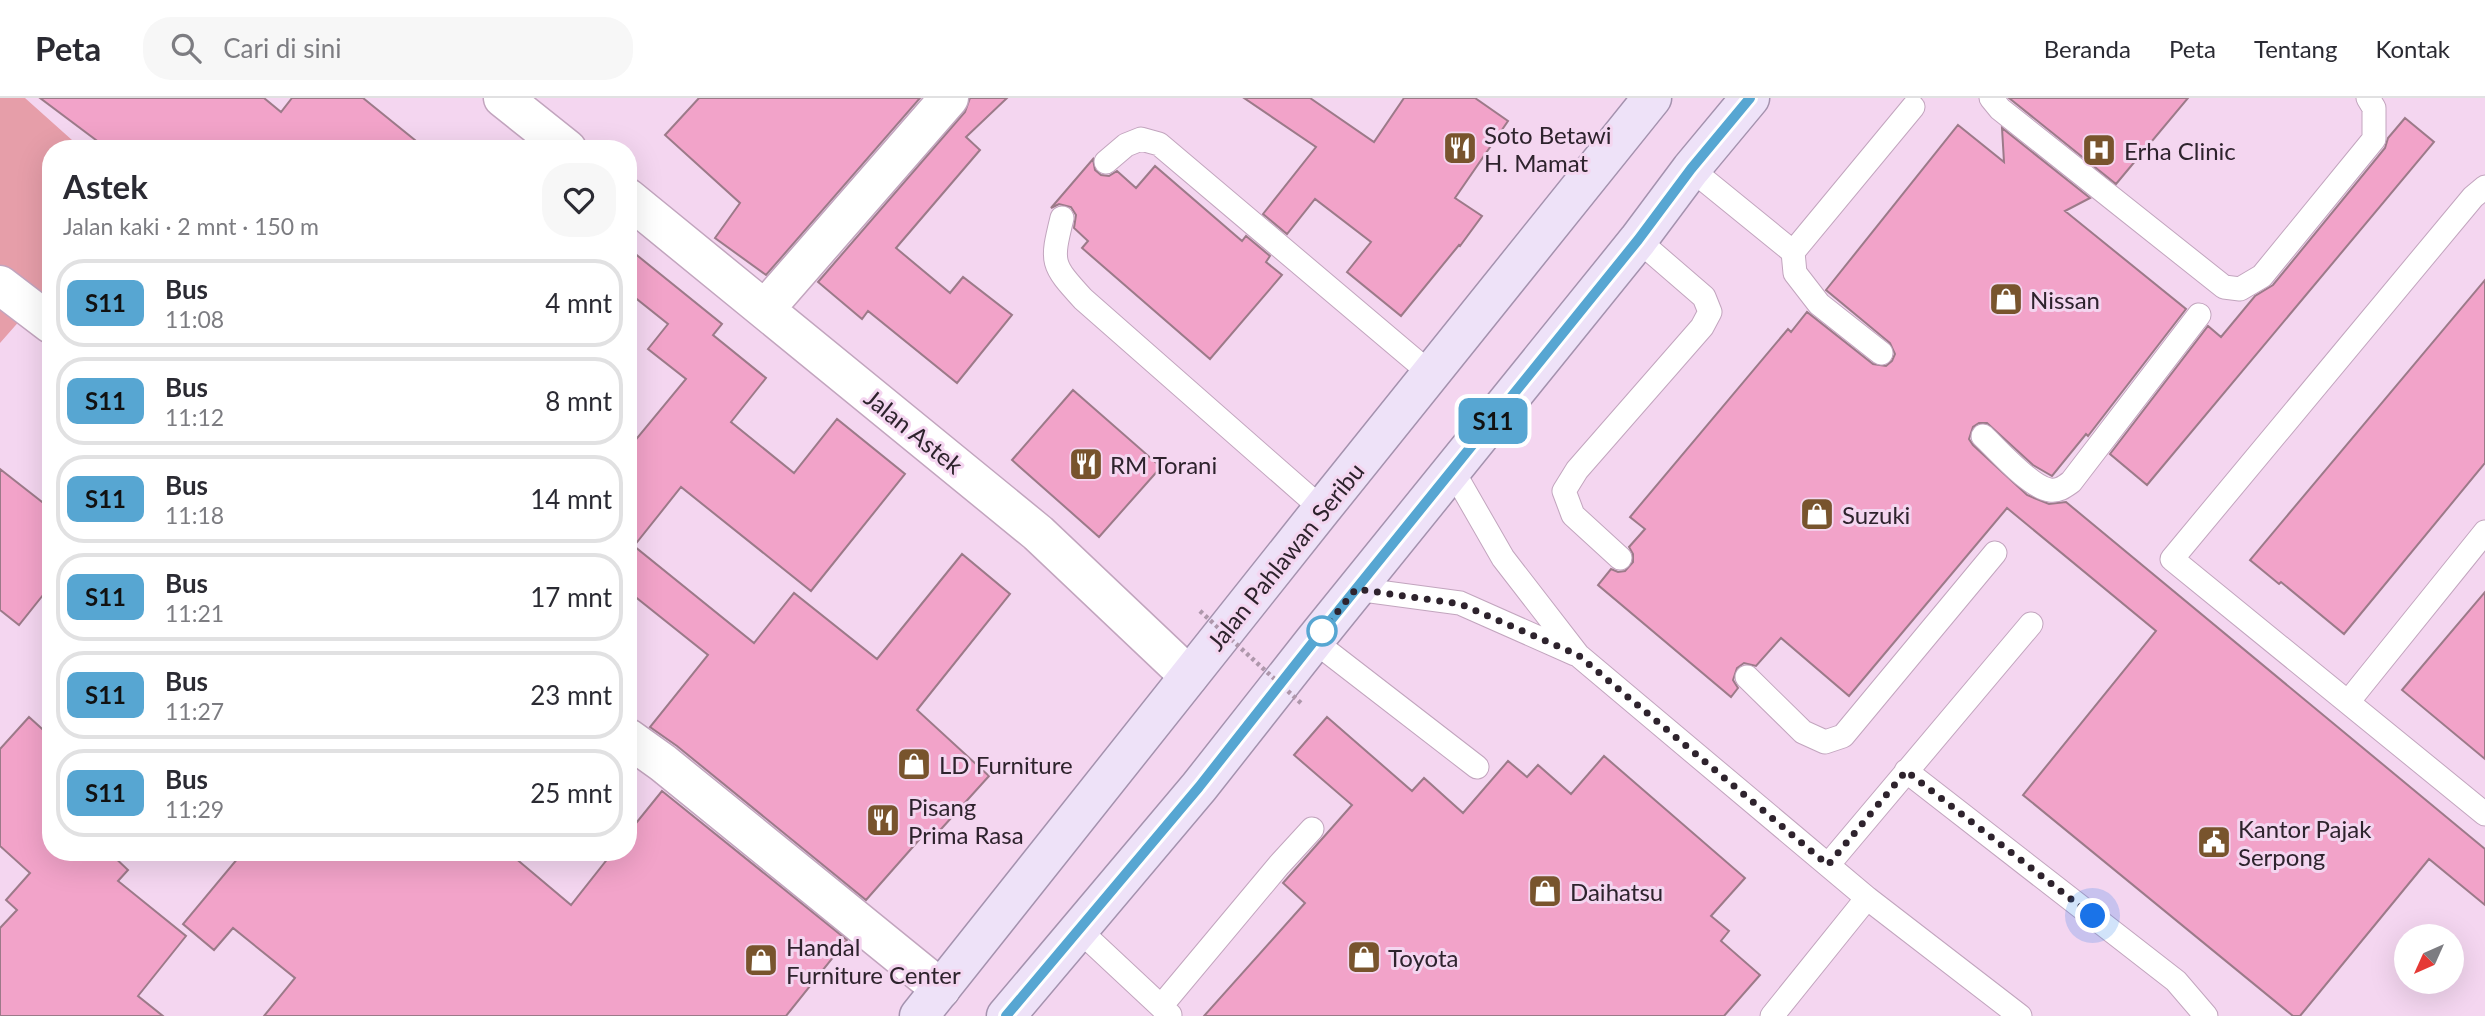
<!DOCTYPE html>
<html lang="id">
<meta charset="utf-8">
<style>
:root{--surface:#fff;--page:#f7f7f7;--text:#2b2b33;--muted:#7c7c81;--line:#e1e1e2}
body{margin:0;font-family:Lato,sans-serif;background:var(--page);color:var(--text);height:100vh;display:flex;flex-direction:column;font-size:26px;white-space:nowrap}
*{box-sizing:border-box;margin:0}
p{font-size:23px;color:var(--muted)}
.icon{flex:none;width:38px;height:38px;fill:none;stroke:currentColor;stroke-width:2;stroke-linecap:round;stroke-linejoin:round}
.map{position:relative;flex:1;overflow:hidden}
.drawer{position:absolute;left:42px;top:42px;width:595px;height:721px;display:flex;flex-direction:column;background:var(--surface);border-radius:28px;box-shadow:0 7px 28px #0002}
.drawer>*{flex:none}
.badge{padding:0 14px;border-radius:10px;font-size:24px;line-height:46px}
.needle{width:46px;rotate:225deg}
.tools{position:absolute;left:2394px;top:826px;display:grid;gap:14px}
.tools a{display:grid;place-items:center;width:70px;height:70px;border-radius:50%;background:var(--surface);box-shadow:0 7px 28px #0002;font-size:35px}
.you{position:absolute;width:35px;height:35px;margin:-18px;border:5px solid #fff;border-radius:50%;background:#1a73e8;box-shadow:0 0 0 10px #1a73e833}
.map>.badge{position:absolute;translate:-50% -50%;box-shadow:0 0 0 4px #fff}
.round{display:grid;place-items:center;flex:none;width:74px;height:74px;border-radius:28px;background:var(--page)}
.summary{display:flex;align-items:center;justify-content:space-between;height:119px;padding:0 21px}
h1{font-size:33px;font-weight:700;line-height:52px}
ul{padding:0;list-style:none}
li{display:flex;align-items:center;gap:21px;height:88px;margin:0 14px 10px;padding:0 7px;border:4px solid var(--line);border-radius:28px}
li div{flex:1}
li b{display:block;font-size:26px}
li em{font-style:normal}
li .badge{min-width:77px;font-weight:700;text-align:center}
header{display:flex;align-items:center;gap:42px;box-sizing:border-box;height:98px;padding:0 35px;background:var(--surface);border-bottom:2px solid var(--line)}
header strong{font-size:33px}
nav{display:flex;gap:38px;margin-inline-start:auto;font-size:24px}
.search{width:490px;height:63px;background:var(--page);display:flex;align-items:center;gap:18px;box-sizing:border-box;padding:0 24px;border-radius:28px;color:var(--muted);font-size:26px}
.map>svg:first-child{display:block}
</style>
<header>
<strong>Peta</strong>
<div class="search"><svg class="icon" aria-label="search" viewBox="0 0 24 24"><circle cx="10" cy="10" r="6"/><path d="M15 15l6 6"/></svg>Cari di sini</div>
<nav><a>Beranda</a><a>Peta</a><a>Tentang</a><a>Kontak</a></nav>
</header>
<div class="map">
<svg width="2485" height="918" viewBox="0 0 2485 918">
<rect width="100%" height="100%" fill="#f4d6f0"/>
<path fill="#e69ea9" d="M0,0H25L82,51H51V187L0,245Z"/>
<path fill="#f2a3c9" stroke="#9c7a89" stroke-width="2" d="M40,0H264L281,14L292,0H363L426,51H108Z
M699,0H920L766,177L715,140L740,105L665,37Z
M970,0H1007L966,39L980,52L896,150L950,195L963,179L1012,217L957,285L868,213L862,221L818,184L965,14Z
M1244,0H1310L1374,44L1404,0H1475L1508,23L1455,100L1482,118L1460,148L1459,147L1401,218L1347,174L1371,144L1315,101L1287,136L1263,116L1316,49Z
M2009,0H2188L2116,86Z
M2405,20L2434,44L2147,387L2110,356L2208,228L2221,239L2255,198L2273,187L2385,50L2388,40Z
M1958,27L2004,64L2002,30L2090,100L2065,113L2186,211L2088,338L2086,336L2052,378L2033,367L1987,325H1979L1973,329L1969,341L1973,347L2027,397L2049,406L2066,404L2485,751V807L2429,761L2300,918H2293L2023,697L2156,533L2007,410L1849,598L1781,540L1756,568L1744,565L1737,570L1733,582L1738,590L1731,599L1598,487L1611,471L1618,474L1625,473L1633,464V456L1629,449L1645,431L1630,419L1788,231L1791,234L1807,214L1873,266L1886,268L1892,263L1895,256L1890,245L1826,192Z
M1093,61L1095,72L1101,77L1109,78L1117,73L1136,90L1155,68L1242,143L1246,138L1270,158L1266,164L1282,177L1210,261L1082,150L1088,143L1074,130L1076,117L1071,109L1059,106L1051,110Z
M628,150L722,226L713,237L766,280L731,324L794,375L837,321L905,376L811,493L681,389L634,448L754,545L794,495L877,561L962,456L1010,496L917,612L989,678L933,740L926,734L866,802L677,648L650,629L708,557L628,493V351L686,281L648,251L668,226L628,194Z
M2485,182V365L2344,536L2281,484L2279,486L2250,462Z
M1073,292L1161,369L1099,439L1012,362Z
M0,371L51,411V487L19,527L0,512Z
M2485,494V661L2402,592Z
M29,619L51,639V754H109L128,772L118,783L186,838L138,898L163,918H0V830L17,812L6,802L30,775L0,748V651Z
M1327,619L1412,693L1424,680L1463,715L1508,663L1527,679L1538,667L1571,696L1604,658L1745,780L1711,818L1729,833L1721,843L1760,877L1724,918H1204L1305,805L1283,785L1352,707L1294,657Z
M662,693L847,842L786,918H264L295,880L233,830L214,852L183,826L243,754H508L571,807L613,754H628V735Z"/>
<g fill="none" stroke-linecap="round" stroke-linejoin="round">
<g stroke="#c2a5be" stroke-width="25">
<path id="service" d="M1991,0L2000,11L2224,189L2240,191L2262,178L2374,41V10L2368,0
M1106,64L1126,47L1141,41L1159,46L1431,276
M1691,71L1793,154L1913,9
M2485,89L2473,99L2172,461L2485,716
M1062,120C1051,165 1051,166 1083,201L1322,411
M1793,154L1795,175L1819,206L1881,255
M1983,338C1998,352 2031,390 2050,392C2059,393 2064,389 2071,384L2199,217
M1453,373L1503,460L1578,557L1867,800L2020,918
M1620,460L1573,417L1564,393L1577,372L1702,229L1710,214L1704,199L1638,142
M1356,491L1460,505L1575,556
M1314,543L1477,669
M1747,579L1803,634L1825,644L1843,638L1995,455
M2348,604L2485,434
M1906,673L2176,883L2206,918
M1828,767L2031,526
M1078,831L1170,917
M1162,907L1279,767L1312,731
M1772,918L1867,800"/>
</g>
<g stroke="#c2a5be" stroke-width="41">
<path id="minor" d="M503,0L567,51
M628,100L1038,435L1189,578
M0,187L51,226
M765,211L949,0
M628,640L663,665L941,891"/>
</g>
<g stroke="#a492ae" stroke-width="41">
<path id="primary" d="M919,918L1322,411L1652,0
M1006,918L1199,689L1314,543L1638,142L1691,71L1750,0"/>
</g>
<use href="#service" stroke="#fff" stroke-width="23"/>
<use href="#minor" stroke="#fff" stroke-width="38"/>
<use href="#primary" stroke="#eee2f8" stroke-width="38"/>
<path stroke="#ae97ab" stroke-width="4.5" stroke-dasharray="3.5 3.5" stroke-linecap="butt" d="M1200,513L1302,606"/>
</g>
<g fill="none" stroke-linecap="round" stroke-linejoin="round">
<g stroke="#fff" stroke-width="16">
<path id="line" d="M1006,918L1199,689L1314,543L1638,142L1691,71L1750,0"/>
</g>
<use href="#line" stroke="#57a6d2" stroke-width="10"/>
<path stroke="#2e232d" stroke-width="7" stroke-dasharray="0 12.6" d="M1322,533L1356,491L1460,506L1578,557L1828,767L1906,673L2093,818"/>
</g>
<defs>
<g id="restaurant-square" transform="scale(1.75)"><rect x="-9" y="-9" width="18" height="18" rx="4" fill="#78542d" stroke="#f4d6f0"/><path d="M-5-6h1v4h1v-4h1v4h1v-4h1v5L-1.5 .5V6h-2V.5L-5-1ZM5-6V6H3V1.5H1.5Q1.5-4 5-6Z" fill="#fff"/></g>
<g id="hospital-square" transform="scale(1.75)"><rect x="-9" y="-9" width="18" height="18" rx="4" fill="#78542d" stroke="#f4d6f0"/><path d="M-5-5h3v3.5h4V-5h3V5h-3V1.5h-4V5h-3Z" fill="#fff"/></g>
<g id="shop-square" transform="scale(1.75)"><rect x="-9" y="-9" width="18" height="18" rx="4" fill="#78542d" stroke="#f4d6f0"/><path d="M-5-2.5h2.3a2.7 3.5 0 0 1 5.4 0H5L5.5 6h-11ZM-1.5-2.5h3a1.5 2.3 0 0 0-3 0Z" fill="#fff"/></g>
<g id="civic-square" transform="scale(1.75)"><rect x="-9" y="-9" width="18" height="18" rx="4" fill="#78542d" stroke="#f4d6f0"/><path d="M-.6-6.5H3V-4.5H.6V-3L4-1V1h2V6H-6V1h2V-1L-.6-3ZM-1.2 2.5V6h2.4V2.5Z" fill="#fff"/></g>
</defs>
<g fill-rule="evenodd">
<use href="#restaurant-square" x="1460" y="50"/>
<use href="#hospital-square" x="2099" y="52"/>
<use href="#shop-square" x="2006" y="201"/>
<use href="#restaurant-square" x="1086" y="366"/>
<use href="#shop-square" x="1817" y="416"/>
<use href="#shop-square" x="914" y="666"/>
<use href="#restaurant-square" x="883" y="722"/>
<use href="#civic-square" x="2214" y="744"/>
<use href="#shop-square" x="1545" y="793"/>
<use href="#shop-square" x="1364" y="859"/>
<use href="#shop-square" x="761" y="862"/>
</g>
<circle fill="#fff" stroke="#57a6d2" stroke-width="3.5" cx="1322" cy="533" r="14"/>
<g text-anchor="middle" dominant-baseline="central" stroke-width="6" stroke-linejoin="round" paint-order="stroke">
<g font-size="24" fill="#2e232d" stroke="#f4d6f0" text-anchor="start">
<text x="1484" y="36">Soto Betawi<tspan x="1484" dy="28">H. Mamat</tspan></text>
<text x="2124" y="52">Erha Clinic</text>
<text x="2030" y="201">Nissan</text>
<text x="1110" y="366">RM Torani</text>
<text x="1842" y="416">Suzuki</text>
<text x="939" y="666">LD Furniture</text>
<text x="908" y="708">Pisang<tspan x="908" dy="28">Prima Rasa</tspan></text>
<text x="2238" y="730">Kantor Pajak<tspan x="2238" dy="28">Serpong</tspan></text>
<text x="1570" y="793">Daihatsu</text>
<text x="786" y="848">Handal<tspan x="786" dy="28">Furniture Center</tspan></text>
<text x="1388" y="859">Toyota</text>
</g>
<g font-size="24" fill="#2e232d" stroke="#f4d6f0">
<text transform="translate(914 333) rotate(39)">Jalan Astek</text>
<text transform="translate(1285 458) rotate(-51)">Jalan Pahlawan Seribu</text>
</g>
</g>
</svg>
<div class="tools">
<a><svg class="needle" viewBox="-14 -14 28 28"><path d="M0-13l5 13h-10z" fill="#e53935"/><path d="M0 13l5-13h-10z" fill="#7c7c81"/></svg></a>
</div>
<div class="you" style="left:2093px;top:818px"></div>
<b class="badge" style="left:1493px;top:323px;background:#57a6d2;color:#111">S11</b>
<section class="drawer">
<div class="summary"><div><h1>Astek</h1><p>Jalan kaki · 2 mnt · 150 m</p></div><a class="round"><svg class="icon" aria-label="heart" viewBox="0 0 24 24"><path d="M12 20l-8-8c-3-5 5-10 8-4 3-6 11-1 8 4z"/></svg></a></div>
<ul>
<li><span class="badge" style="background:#57a6d2;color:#111">S11</span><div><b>Bus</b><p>11:08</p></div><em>4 mnt</em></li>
<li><span class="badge" style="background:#57a6d2;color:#111">S11</span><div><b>Bus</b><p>11:12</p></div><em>8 mnt</em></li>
<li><span class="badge" style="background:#57a6d2;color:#111">S11</span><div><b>Bus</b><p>11:18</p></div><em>14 mnt</em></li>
<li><span class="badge" style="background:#57a6d2;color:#111">S11</span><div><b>Bus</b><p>11:21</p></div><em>17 mnt</em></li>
<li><span class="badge" style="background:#57a6d2;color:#111">S11</span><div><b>Bus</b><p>11:27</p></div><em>23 mnt</em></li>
<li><span class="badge" style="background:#57a6d2;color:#111">S11</span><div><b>Bus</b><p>11:29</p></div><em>25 mnt</em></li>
</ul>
</section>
</div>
